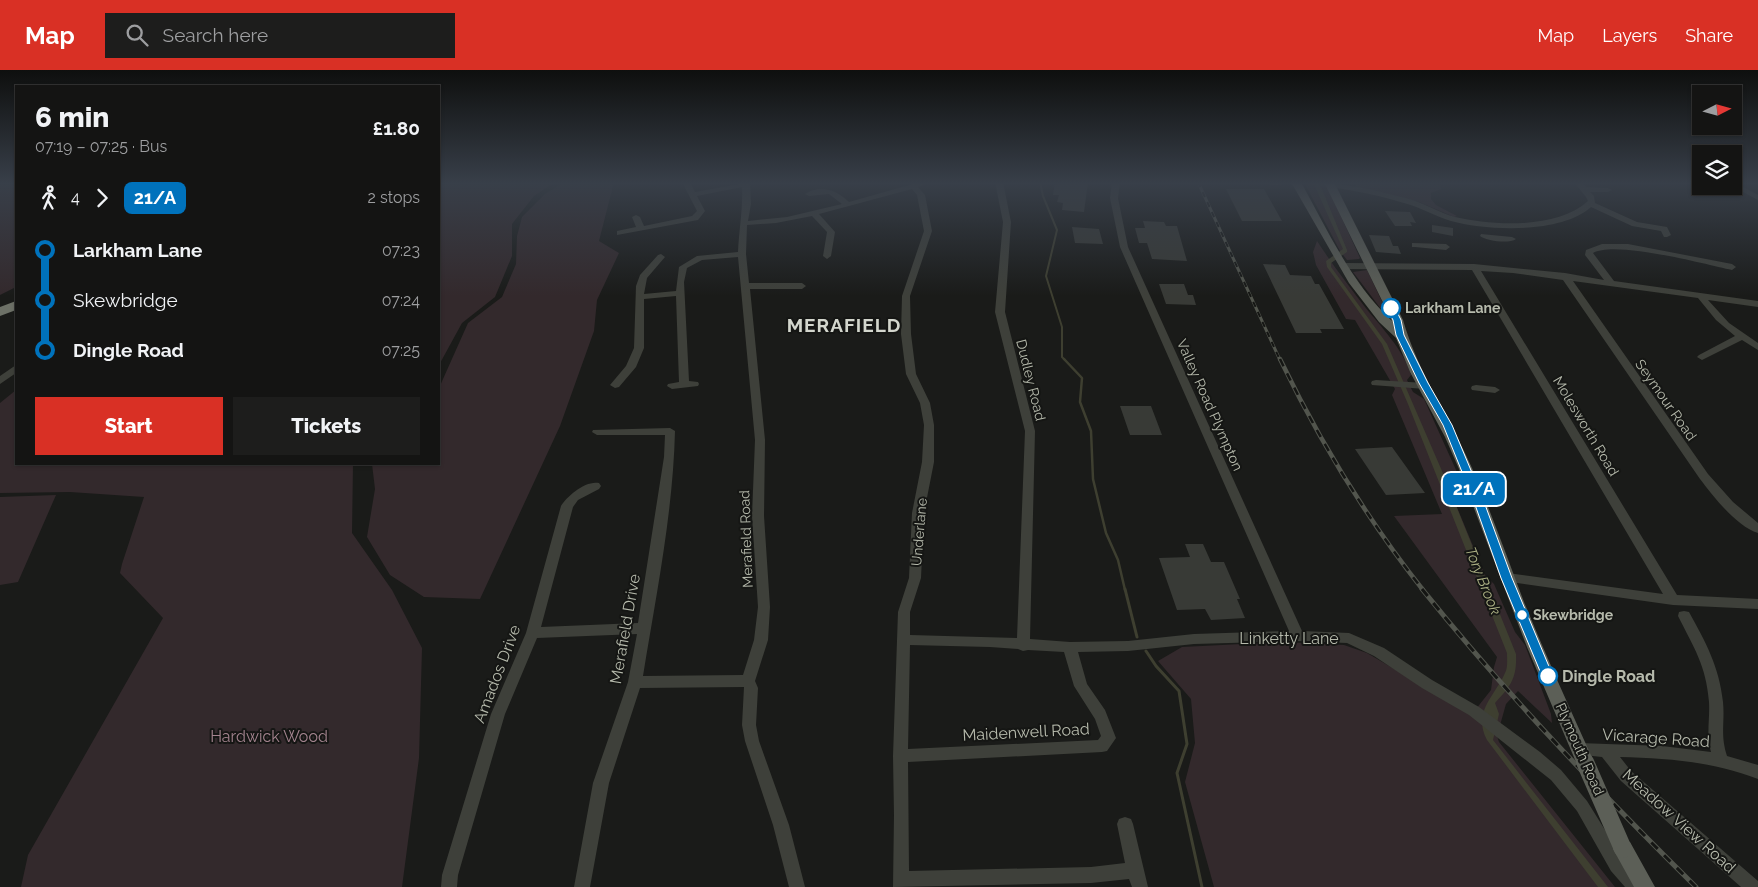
<!DOCTYPE html>
<meta charset="utf-8">
<style>
:root{--surface:#141413;--page:#1d1d1c;--text:#f1f3f6;--muted:#9d9ea0;--line:#333;--accent:#d93025}
body{margin:0;font-family:Raleway,sans-serif;background:var(--page);color:var(--text);height:100vh;display:flex;flex-direction:column;font-size:19px;white-space:nowrap}
*{box-sizing:border-box;margin:0}
p{font-size:16px;color:var(--muted)}
.icon{flex:none;width:28px;height:28px;fill:none;stroke:currentColor;stroke-width:2;stroke-linecap:round;stroke-linejoin:round}
.map{position:relative;flex:1;overflow:hidden}
.sheet{position:absolute;left:15px;top:15px;width:425px;height:380px;display:flex;flex-direction:column;background:var(--surface);border-radius:0px;box-shadow:0 1px 4px #0004,0 0 0 1px var(--line)}
.sheet>*{flex:none}
.badge{padding:0 10px;border-radius:8px;font-size:18px;line-height:32px}
.needle{width:32px;rotate:84deg}
.fabs{position:absolute;left:1692px;top:15px;display:grid;gap:10px}
.fabs a{display:grid;place-items:center;width:50px;height:50px;border-radius:0px;background:var(--surface);box-shadow:0 1px 4px #0004,0 0 0 1px var(--line);font-size:25px}
.map>.badge{position:absolute;translate:-50% -50%;box-shadow:0 0 0 2px #fff}
.legs{display:flex;align-items:center;gap:8px;height:55px;padding:0 20px;font-size:16px}
.legs p{margin-inline-start:auto}
.head{display:flex;align-items:center;justify-content:space-between;height:85px;padding:0 20px}
h1{font-size:28px;font-weight:800;line-height:38px}
.cta{display:flex;gap:10px;margin-top:auto;padding:10px 20px}
.cta a{flex:1;height:58px;border-radius:0px;background:var(--accent);color:#fff;font-size:20px;font-weight:800;line-height:58px;text-align:center}
.cta a+a{background:var(--page);color:var(--text)}
ul{padding:0 20px;list-style:none}
li{display:flex;align-items:center;gap:18px;height:50px;font-size:19px}
li i{display:grid;place-items:center;width:8px;height:100%;margin:0 6px;background:currentColor}
li i::after{content:'';width:12px;height:12px;margin:-6px;border:4px solid;border-radius:50%;background:var(--surface)}
li p{margin-inline-start:auto}
li:first-child i{background:linear-gradient(#0000 50%,currentColor 0)}
li:last-child i{background:linear-gradient(currentColor 50%,#0000 0)}
header{display:flex;align-items:center;gap:30px;box-sizing:border-box;height:70px;padding:0 25px;background:var(--accent);color:#fff}
header strong{font-size:24px}
nav{display:flex;gap:28px;margin-inline-start:auto;font-size:18px}
.search{width:350px;height:45px;background:var(--page);display:flex;align-items:center;gap:12px;box-sizing:border-box;padding:0 18px;border-radius:0px;color:var(--muted);font-size:19px}
.map>svg:first-child{display:block}
</style>
<header>
<strong>Map</strong>
<div class="search"><svg class="icon" aria-label="search" viewBox="0 0 24 24"><circle cx="10" cy="10" r="6"/><path d="M15 15l6 6"/></svg>Search here</div>
<nav><a>Map</a><a>Layers</a><a>Share</a></nav>
</header>
<div class="map">
<svg width="1758" height="817" viewBox="0 0 1758 817">
<rect width="100%" height="100%" fill="#1a1b19"/>
<path fill="#33292c" d="M0,112H16V217L0,225Z
M439,112H555L534,126L512,154V186L495,227L462,253L439,295Z
M614,112L599,171L619,183L597,230L594,261L560,356L480,529L424,527L390,505L367,467L375,419L372,394H439V318L468,253L502,227L516,194L517,166L522,147L545,124L561,114Z
M1304,112H1321L1324,116H1327L1360,188L1359,189L1347,190L1340,181Z
M1359,112H1439L1441,119L1431,123V129L1436,135L1457,146L1454,147L1419,132L1356,119L1355,114L1359,115Z
M1317,171C1332,194 1348,215 1365,237C1382,258 1403,279 1411,305L1407,310L1413,322L1424,329L1461,411L1454,414V430L1485,505L1494,514L1515,562L1525,575L1551,644L1552,653L1518,621L1506,634L1497,666L1499,672L1615,817H1214L1185,712L1195,673L1191,629L1158,591L1182,577L1281,572L1344,575L1367,583L1401,603L1476,639L1491,620L1494,597L1497,587L1394,446L1442,444L1392,325L1395,319L1355,250L1346,249L1316,195L1313,182Z
M1367,200L1387,242L1384,243L1353,202Z
M16,320V394H353L352,463L392,520L422,578L419,688L402,817H21L28,785L163,548L120,503L122,494L144,427L70,422L0,423V333Z
M56,425L18,512L0,515V427Z"/>
<path fill="#3e3f30" d="M1313,112H1318L1321,117L1347,180V182L1331,193V197L1387,274L1442,401L1516,584C1517,608 1511,616 1495,633L1499,644L1493,670L1608,817H1598L1487,670C1472,642 1495,626 1505,603C1508,598 1507,589 1507,583L1408,334L1382,274L1327,197L1326,191L1343,179Z"/>
<g fill="none" stroke-linecap="round" stroke-linejoin="round">
<path stroke="#3e3f30" stroke-width="2" d="M1040,112L1043,126L1057,160L1046,206L1062,257V287L1065,290"/>
<path stroke="#3e3f30" stroke-width="2.5" d="M1064,289L1082,308L1080,332L1091,361L1093,409L1106,463L1118,490L1125,520"/>
<path stroke="#3e3f30" stroke-width="3" d="M1125,519L1137,567
M1146,581L1156,596L1179,621L1187,674L1177,703L1202,817"/>
</g>
<path fill="#383a36" d="M1055,112H1088L1084,142L1062,140L1063,133L1057,132L1059,125H1053Z
M1226,119H1264L1282,151H1242Z
M1385,141L1410,142L1416,153L1410,152L1412,156H1395Z
M1143,151L1164,152L1166,156H1177L1187,191L1152,189L1147,173H1139L1135,158H1145Z
M1432,155L1453,158V166L1432,162Z
M1072,157L1099,159L1103,174L1075,173Z
M1369,165L1389,166L1393,176H1398L1401,184L1376,182Z
M1263,194L1285,195L1290,205L1311,206L1315,214H1319L1344,259H1320L1322,263H1296Z
M1159,214H1184L1188,225H1193L1196,235L1166,234Z
M1120,336H1151L1162,365H1130Z
M1392,377L1425,423L1386,425L1355,379Z
M1185,474H1203L1211,492H1224L1240,529H1237L1245,548L1211,550L1205,539L1177,540L1159,488L1190,487Z"/>
<g fill="none" stroke-linecap="round" stroke-linejoin="round">
<path fill="#3e403a" fill-rule="evenodd" d="M682,112H690L695,122L750,112L751,134L748,151L787,147L842,134L829,124L809,126L805,124C820,114 837,120 849,132L920,112H931L918,117L925,125L932,161L910,226L911,264L916,304L930,333L934,355V392L924,443L921,508L910,542V565L1017,568L1025,361L995,242L1003,152L995,112H1003L1011,152L1005,242L1035,361L1030,569L1070,572L1128,571L1194,564L1289,561L1120,177L1110,128L1112,112H1120L1118,128L1128,177L1302,561L1349,563L1384,578L1432,610L1479,637L1540,682L1561,700L1587,731L1623,789L1641,811L1643,817H1625L1611,801L1577,741L1551,710L1469,645L1422,618L1374,586L1347,573L1298,571L1194,574L1128,581L1078,582L1087,614L1105,640L1116,668L1107,681L1102,682L908,692L909,801L1091,797L1125,793L1117,754L1119,749L1125,747L1131,749L1133,754L1148,817H1132L1129,809L1091,813L893,817L894,745L893,686L898,542L909,508L912,443L922,392L924,355L920,333L906,304L901,264L902,226L924,161L917,125L912,119L819,144L835,162L831,186L827,189L823,186L827,162L812,146L776,153L747,155L746,184L749,213H802L806,216L802,219H750L765,370L764,446L770,537L768,570L755,611L758,618L756,655L759,671L789,755L805,817H789L773,755L745,671L742,655L744,617L640,618L609,713L590,817H574L593,713L628,612L637,564L537,568L505,644L458,805L457,817H441L442,805L491,644L526,563L561,436C567,426 586,410 599,413L601,416L599,419L578,430L573,437L541,557L638,553L664,387L665,365H597L592,362L593,360L670,358L675,361C673,443 656,526 643,606L743,605L754,570L758,537L752,446L755,370L738,187L702,190L687,198L684,212L689,311L698,312L699,314L698,316L672,319L667,316L668,314L679,312L676,226L644,229V278L636,297L619,317L615,318L610,315L626,296L634,278L636,216L640,205L658,185L661,184L665,187L647,208L644,224L676,221L679,197L697,186L738,182C739,160 743,139 742,117L697,126L705,141L698,150L617,165V161L636,157L632,147L636,145L640,147L644,156L692,146L697,141ZM910,575L990,577L1018,579L1023,581L1028,580L1064,582L1074,616L1095,649L1101,666L1098,670L908,679Z
M1261,112H1290C1284,116 1267,116 1261,112Z
M1299,112C1336,111 1373,119 1409,129C1425,133 1439,143 1455,147C1494,156 1557,159 1588,131L1586,127L1574,112H1582L1586,117L1608,118L1612,120L1608,122H1590L1594,126L1595,133L1637,152L1667,157L1671,165L1667,167H1664L1661,161L1632,156L1591,137C1561,164 1488,161 1451,151C1435,146 1420,137 1404,133C1372,123 1337,117 1303,114Z
M1734,112L1758,125V130L1732,116Z
M1481,164L1512,167L1516,169C1509,174 1487,171 1480,166Z
M1412,173L1446,174L1450,177L1446,180L1415,177H1412Z
M1602,174H1628L1732,194L1736,197L1732,200C1704,194 1615,170 1593,183L1614,211L1758,231V237L1708,230L1729,253L1758,273V280L1742,270L1702,290L1697,287L1699,285L1735,266L1716,250L1698,228L1573,211L1708,404L1733,432L1758,453V463C1737,457 1713,426 1700,409L1563,210L1513,203L1481,201L1677,525L1758,529V539L1673,535L1503,511L1501,508L1503,505L1507,503L1663,524L1472,200L1343,199L1339,196L1343,193L1474,194L1565,203L1604,210L1585,185L1586,180Z
M16,295V303L0,314V306Z
M1376,310L1425,313L1430,316L1425,319L1372,315L1371,313L1372,311Z
M1476,315L1495,317L1500,320L1495,323L1472,320L1471,318L1472,316Z
M1684,541L1689,542C1706,573 1719,596 1723,632C1725,653 1720,664 1727,686L1758,695V709C1714,692 1667,688 1620,687L1631,701L1758,811V817H1741L1621,711L1602,687L1574,684L1572,679L1574,674L1579,673L1662,676L1711,682C1706,665 1710,650 1709,632C1706,595 1694,578 1678,546L1679,542Z"/>
<path fill="#5c5f57" fill-rule="evenodd" d="M1291,112H1301C1327,159 1351,213 1392,251L1324,112H1334L1403,250C1418,303 1450,348 1472,398C1491,442 1507,487 1524,532C1546,586 1570,639 1594,692L1591,698L1585,700L1579,698L1576,692L1527,577L1459,399L1445,367L1410,302L1396,268L1379,252L1349,213Z
M1623,770L1630,772L1655,817H1634L1613,779L1616,772Z"/>
<path fill="#6d7167" fill-rule="evenodd" d="M16,231V240L0,246V237Z"/>
<g stroke="#52554d" stroke-width="3">
<path id="rail-far2" d="M1198,112L1280,290"/>
</g>
<g stroke="#52554d" stroke-width="4.5">
<path id="rail-far1" d="M1280,289C1319,370 1367,449 1423,520"/>
</g>
<g stroke="#52554d" stroke-width="5">
<path id="rail" d="M1422,519C1507,625 1600,722 1696,817"/>
</g>
<use href="#rail-far2" stroke="#151614" stroke-width="2" stroke-dasharray="5.5" stroke-linecap="butt"/>
<use href="#rail-far1" stroke="#151614" stroke-width="2.5" stroke-dasharray="8" stroke-linecap="butt"/>
<use href="#rail" stroke="#151614" stroke-width="3" stroke-dasharray="9" stroke-linecap="butt"/>
<path stroke="#5c5f57" stroke-width="18" d="M1585,692L1623,779"/>
</g>
<linearGradient id="sky" x2="0" y2="1"><stop stop-color="#0e0f0e"/><stop offset="0.5" stop-color="#383f49"/><stop offset="1" stop-color="#383f49" stop-opacity="0"/></linearGradient>
<rect width="1758" height="226" fill="url(#sky)"/>
<path fill="#0072bc" stroke="#fff" d="M1388,236L1395,238L1401,250L1404,265L1428,313L1452,355L1483,429L1512,508L1553,606L1552,609H1543L1542,606L1501,508L1473,429L1443,355L1419,313L1396,265L1393,250L1387,238Z"/>
<g fill="#fff" stroke="#0072bc" stroke-width="2.5">
<circle cx="1391" cy="238" r="9"/>
<circle cx="1522" cy="545" r="6"/>
<circle cx="1548" cy="606" r="9"/>
</g>
<g text-anchor="middle" dominant-baseline="central" stroke-width="4" stroke-linejoin="round" paint-order="stroke">
<g font-size="14" font-weight="bold" fill="#b6baac" stroke="#151614" text-anchor="start">
<text x="1405" y="238">Larkham Lane</text>
<text x="1533" y="545">Skewbridge</text>
</g>
<g font-size="14" fill="#b6baac" stroke="#151614">
<text transform="translate(1031 310) rotate(76)">Dudley Road</text>
<text transform="translate(1666 330) rotate(55)">Seymour Road</text>
<text transform="translate(1210 335) rotate(66)">Valley Road Plympton</text>
<text transform="translate(1586 356) rotate(59)">Molesworth Road</text>
<text transform="translate(919 462) rotate(-85)">Underlane</text>
<text transform="translate(746 469) rotate(-92)">Merafield Road</text>
<text transform="translate(1580 679) rotate(66)">Plymouth Road</text>
</g>
<g font-size="15" font-style="italic" fill="#afb386" stroke="#151614">
<text transform="translate(1483 511) rotate(68)">Tory Brook</text>
</g>
<g font-size="16" fill="#b6baac" stroke="#151614">
<text transform="translate(625 559) rotate(-80)">Merafield Drive</text>
<text x="1289" y="568">Linketty Lane</text>
<text transform="translate(497 604) rotate(-69)">Amados Drive</text>
<text transform="translate(1026 662) rotate(-3)">Maidenwell Road</text>
<text transform="translate(1656 668) rotate(4)">Vicarage Road</text>
<text transform="translate(1679 751) rotate(42)">Meadow View Road</text>
</g>
<g font-size="16" font-weight="bold" fill="#b6baac" stroke="#151614" text-anchor="start">
<text x="1562" y="606">Dingle Road</text>
</g>
<g font-size="16" fill="#a4848f" stroke="#151614">
<text x="269" y="666">Hardwick Wood</text>
</g>
<g font-size="19" font-weight="bold" letter-spacing="1" fill="#d3d6cd" stroke="#151614">
<text x="844" y="255">MERAFIELD</text>
</g>
</g>
</svg>
<div class="fabs">
<a><svg class="needle" viewBox="-14 -14 28 28"><path d="M0-13l5 13h-10z" fill="#e53935"/><path d="M0 13l5-13h-10z" fill="#9d9ea0"/></svg></a>
<a><svg class="icon" aria-label="layers" viewBox="0 0 24 24"><path d="M12 4l9 5-9 5-9-5zM3 14l9 5 9-5"/></svg></a>
</div>
<b class="badge" style="left:1474px;top:419px;background:#0072bc;color:#fff">21/A</b>
<section class="sheet">
<div class="head"><div><h1>6 min</h1><p>07:19 – 07:25 · Bus</p></div><b>£1.80</b></div>
<div class="legs"><svg class="icon" aria-label="walk" viewBox="0 0 24 24"><circle cx="13" cy="4" r="2"/><path d="M13 8l-2 6 4 7M11 14l-3 7M7 12l3-4h3l4 4"/></svg>4<svg class="icon" aria-label="forward" viewBox="0 0 24 24"><path d="M9 5l7 7-7 7"/></svg><b class="badge" style="background:#0072bc;color:#fff">21/A</b><p>2 stops</p></div>
<ul>
<li><i style="color:#0072bc"></i><b>Larkham Lane</b><p>07:23</p></li>
<li><i style="color:#0072bc"></i><span>Skewbridge</span><p>07:24</p></li>
<li><i style="color:#0072bc"></i><b>Dingle Road</b><p>07:25</p></li>
</ul>
<div class="cta"><a>Start</a><a>Tickets</a></div>
</section>
</div>
